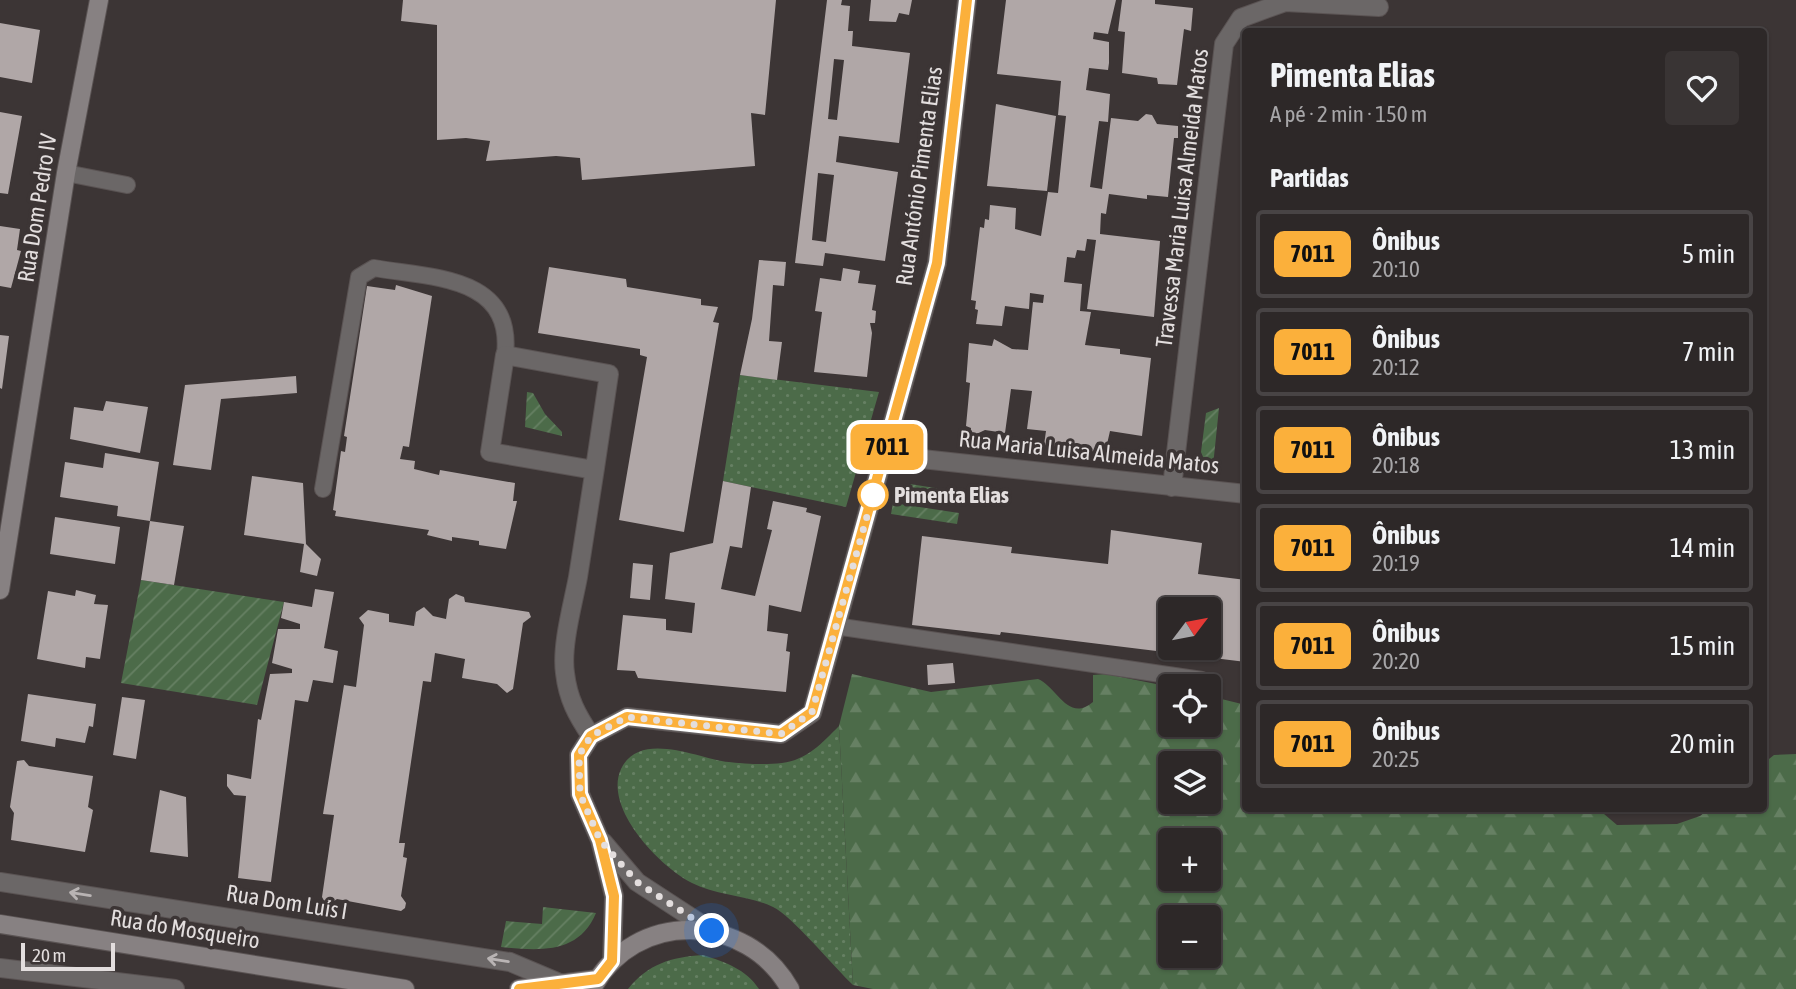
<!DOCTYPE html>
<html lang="pt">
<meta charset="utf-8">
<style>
:root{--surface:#2d2828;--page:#393434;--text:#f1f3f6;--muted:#a7a6a8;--line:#484445}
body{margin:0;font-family:"Asap Condensed",sans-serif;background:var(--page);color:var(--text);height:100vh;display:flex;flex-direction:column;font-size:26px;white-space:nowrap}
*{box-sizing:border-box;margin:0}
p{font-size:23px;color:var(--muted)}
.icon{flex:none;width:38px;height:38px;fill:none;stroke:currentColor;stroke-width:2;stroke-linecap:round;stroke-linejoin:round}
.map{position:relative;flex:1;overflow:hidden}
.drawer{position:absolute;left:1242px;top:28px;width:525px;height:784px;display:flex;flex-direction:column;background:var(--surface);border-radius:7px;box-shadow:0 2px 5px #0004,0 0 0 2px var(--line)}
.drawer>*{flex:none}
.badge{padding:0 14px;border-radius:10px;font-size:24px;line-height:46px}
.needle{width:46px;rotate:58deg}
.fabs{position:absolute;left:1158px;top:597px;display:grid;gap:14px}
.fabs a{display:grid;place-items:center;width:63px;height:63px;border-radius:7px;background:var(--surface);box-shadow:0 2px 5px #0004,0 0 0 2px var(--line);font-size:35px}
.scale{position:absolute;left:21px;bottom:18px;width:94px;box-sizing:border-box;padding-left:7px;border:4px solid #e3dede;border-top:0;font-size:19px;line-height:24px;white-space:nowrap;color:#e3dede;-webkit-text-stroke:5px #3c3535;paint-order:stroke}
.you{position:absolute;width:35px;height:35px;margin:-18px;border:5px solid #fff;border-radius:50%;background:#1a73e8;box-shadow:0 0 0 10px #1a73e833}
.map>.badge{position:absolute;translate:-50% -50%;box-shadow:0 0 0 4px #fff}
h2{padding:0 28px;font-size:26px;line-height:63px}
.round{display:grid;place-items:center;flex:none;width:74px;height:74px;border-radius:7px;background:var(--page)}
.summary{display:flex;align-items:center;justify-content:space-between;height:119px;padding:0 28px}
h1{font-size:33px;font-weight:700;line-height:52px}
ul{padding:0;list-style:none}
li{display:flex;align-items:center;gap:21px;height:88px;margin:0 14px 10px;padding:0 14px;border:4px solid var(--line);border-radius:7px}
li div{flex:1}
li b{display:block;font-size:26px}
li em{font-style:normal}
li .badge{min-width:77px;font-weight:700;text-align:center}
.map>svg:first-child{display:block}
</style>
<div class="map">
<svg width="1796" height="989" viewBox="0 0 1796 989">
<defs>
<pattern id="grass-dots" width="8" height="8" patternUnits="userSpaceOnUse" patternTransform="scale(1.75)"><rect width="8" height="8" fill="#4c6b49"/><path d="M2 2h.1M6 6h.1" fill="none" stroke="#668063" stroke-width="1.8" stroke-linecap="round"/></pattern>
<pattern id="forest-firs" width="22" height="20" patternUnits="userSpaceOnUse" patternTransform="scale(1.75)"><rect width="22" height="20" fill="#4c6b49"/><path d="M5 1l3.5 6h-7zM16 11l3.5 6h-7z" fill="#668063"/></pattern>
<pattern id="garden-furrows" width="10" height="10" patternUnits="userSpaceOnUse" patternTransform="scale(1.75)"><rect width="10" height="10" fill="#4c6b49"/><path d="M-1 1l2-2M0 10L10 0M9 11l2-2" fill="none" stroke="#668063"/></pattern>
</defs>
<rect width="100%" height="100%" fill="#3c3535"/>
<path fill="url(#grass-dots)" d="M740,375L879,392L846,507L723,481Z
M839,726L853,985C836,969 791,915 773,907C748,895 717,896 692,883C660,867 603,808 621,769C640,729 699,759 729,762C745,764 766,765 782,763C807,760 822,743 839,726Z
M703,955C725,962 746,969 759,989H628C648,964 671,957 703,955Z"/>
<path fill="url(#forest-firs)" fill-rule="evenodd" d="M852,674L931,692L1038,679C1057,687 1068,723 1093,702V675L1106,674L1171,687V724H1209V696L1246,705V808H1597L1617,825L1677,824L1700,816L1709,809L1764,808V763L1774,755L1796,754V989H873L853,985L839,726ZM1171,763H1209V802H1171ZM1171,840H1209V878H1171ZM1171,917H1209V956H1171Z"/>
<path fill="url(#garden-furrows)" d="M527,392L533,393L545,414L562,432V436L525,427Z
M1219,408L1213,466L1206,464L1201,452L1206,413Z
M910,484L954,491L957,503L896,494Z
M893,503L959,513L957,524L891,514Z
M141,580L284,602L257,705L121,683Z
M543,907L596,913C579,954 540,951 501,947L506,921L542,924Z"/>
<path fill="#b0a7a7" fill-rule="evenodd" d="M403,0H776L765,115L751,113L755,166L582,180L580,158L556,156L486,161L490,141L466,138L437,140V25L401,21Z
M827,0H842L841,5L850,6L848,31H853L852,46L910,53L899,143L839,136L836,162L898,172L885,261L825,253L823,266L795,263ZM834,59L844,60L837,120L828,119ZM818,173L834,175L826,242L812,240Z
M871,0H912L909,15L899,13L896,22L869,21Z
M1006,0H1116L1108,34L1094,32L1093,39L1109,42V63L1108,70L1089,68L1086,90L1110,94L1108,122L1099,121L1090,187L1102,189L1111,118L1138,121L1146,114L1152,115L1157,124L1178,126V138H1174L1168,197L1147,195V199L1109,194L1106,214L1101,213L1100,234L1160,241L1154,317L1087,309L1096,240L1087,239L1085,251L1077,250L1075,258L1067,257L1064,282L1082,284L1080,311L1091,312L1085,345L1120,349V354L1151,358L1142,436L1110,431L1105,453L1044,445L1046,431L1027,429L1032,391L1011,389L1005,433L985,430L970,437L971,428L966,426L970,383L966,382L969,343L992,346L994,339L1012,349L1028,350L1033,302L1043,303L1044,295L1030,293L1029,309L1005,306L1002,326L976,324L978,310L975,309L976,301L971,300L980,227L984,228L985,219L989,220L990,205L1016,208L1015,229L1041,236L1048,192L1058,193L1066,116L1058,115L1061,81L997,74Z
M1122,0H1155V4L1193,8L1191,31L1184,29L1177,85L1158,84L1157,78L1122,73L1125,32L1118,31Z
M0,23L40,30L32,83L0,77Z
M996,104L1056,116L1047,191L987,186Z
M0,112L22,116L8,194L0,193Z
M0,226L20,229L17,250L21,251L11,288L0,286Z
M759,260L786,262L784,286L773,285L769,341L782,342L777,380L740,375L752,319Z
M549,267L626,279L627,287L701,299V305L718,307L713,322L719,323L684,532L619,520L647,357L640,355V349L538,333Z
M843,268L860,271L858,283L876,285L872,310L876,311L875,323H870L872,333L867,377L814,372L822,312L815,311L820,278L841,281Z
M396,285L432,296L409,447L403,446L400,459L415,461L414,469L439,475L440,470L515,483L513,501H517L506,549L479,545V541L452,537V541L427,535L429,530L335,516L336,511L333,510L341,451L345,452L347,437L344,436L367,286L395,290Z
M0,335L9,336L2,389L0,388Z
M296,376L297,393L221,399L211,470L173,465L185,385Z
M106,401L148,407L140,453L70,439L74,407L103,411Z
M105,453L159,462L150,521L184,526L174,585L141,580L150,521L117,516L118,506L60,497L65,462L103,468Z
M252,476L303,483L306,544L321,559L317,576L300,572L304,544L244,535Z
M723,481L751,487L742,548L730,546L721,589L755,596L772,530L767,529L773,501L807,508L806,512L821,516L801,612L769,605L767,631L788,634L786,651L790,652L786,692L638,678L635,671L617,670L623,615L666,619V630L692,633L695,603L665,599L670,553L713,543Z
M55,517L120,527L115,564L50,554Z
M1111,530L1202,543L1198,574L1246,580V662L1001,632L1000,635L912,625L922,536L1012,547L1011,553L1108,564ZM1171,609H1209V648H1171Z
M633,563L653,565L650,600L630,598Z
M315,589L334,592L324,648L338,651L333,683L313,680L308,702L295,700L271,882L238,878L246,796L234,795L227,786V774L251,779L258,719L261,720L270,674L292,673V669L272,663L278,629H300V624L281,618L284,602L312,607Z
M76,590L96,595L94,604L108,605L100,659L86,657L85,668L37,659L48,591L75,596Z
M456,594L464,597L465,602L529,612L531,617L523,623L513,689L507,693L497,684L462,678L465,659L435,653L431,682L423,681L399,843H405L403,857L407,858L401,896L406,903L405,908L401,911L337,899L327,906L322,897L334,815L323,814L344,685L356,687L364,625L359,618L368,610L389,614V622L414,626L416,612L424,607L433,616L446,619L449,599Z
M953,663L955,683L928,685L927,665Z
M28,694L96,704L93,727L89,726L85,743L56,738L55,747L21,741Z
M122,697L145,700L136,759L113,755Z
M24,760L29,766L93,776L88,807L93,810L85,852L11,840L14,813L10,807L17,761Z
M160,790L186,797L188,857L150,852Z"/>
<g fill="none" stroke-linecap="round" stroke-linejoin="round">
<g stroke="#5a5353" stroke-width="18">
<path id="lane" d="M66,173L127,185
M323,489L359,277L374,268C430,278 514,275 505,355
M835,626L1202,680"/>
</g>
<g stroke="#5a5353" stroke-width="20">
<path id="street" d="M885,455L1246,494
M1172,487L1224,44L1241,18L1285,2L1379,7
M591,736C577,715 568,699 565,673C561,646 573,604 578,577C589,509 599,442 609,374L505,355L490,452L594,470
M603,842L637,882L712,931
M0,882L510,962L562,984
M612,962L614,896L600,840L580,794L579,755L591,736L627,717L781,734L812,713L937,263L967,0
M0,968L175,989"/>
</g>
<g stroke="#5a5353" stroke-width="20">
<path id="secondary" d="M0,590L66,173L99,0
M0,924L405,989
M519,989L598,979
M592,989C634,909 747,912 790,989"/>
</g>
<use href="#lane" stroke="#6b6767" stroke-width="16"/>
<use href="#street" stroke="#6b6767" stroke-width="18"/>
<use href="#secondary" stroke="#878182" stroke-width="18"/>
</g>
<defs><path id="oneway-shaft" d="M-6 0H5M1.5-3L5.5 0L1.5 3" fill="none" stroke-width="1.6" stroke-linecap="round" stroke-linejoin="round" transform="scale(1.75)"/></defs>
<g stroke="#b9b4b4">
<use href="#oneway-shaft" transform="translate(80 894) rotate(-171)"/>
<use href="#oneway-shaft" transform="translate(498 960) rotate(-171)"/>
</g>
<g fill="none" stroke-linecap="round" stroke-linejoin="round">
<g stroke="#fff" stroke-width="16">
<path id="line" d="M519,989L598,979L612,961L614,896L600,840L580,794L579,755L591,736L627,717L781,734L812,712L937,263L967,0"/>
</g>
<use href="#line" stroke="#fbb03b" stroke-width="10"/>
<path stroke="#e3dede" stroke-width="7" stroke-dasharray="0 12.6" d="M712,931L637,882L600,840L580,794L579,755L591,736L627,717L781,734L812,712L873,495"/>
</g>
<circle fill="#fff" stroke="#fbb03b" stroke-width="3.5" cx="873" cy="495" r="14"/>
<g text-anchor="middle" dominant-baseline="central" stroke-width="7" stroke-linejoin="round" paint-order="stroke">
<g font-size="23" fill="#e3dede" stroke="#3c3535">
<text transform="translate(919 176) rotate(-82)">Rua António Pimenta Elias</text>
<text transform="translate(1182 198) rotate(-83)">Travessa Maria Luisa Almeida Matos</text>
<text transform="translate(37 208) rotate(-81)">Rua Dom Pedro IV</text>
<text transform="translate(1089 452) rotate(6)">Rua Maria Luisa Almeida Matos</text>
<text transform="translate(287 902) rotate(9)">Rua Dom Luís I</text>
<text transform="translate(185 929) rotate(9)">Rua do Mosqueiro</text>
</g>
<g font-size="23" font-weight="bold" fill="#e3dede" stroke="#3c3535" text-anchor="start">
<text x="894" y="495">Pimenta Elias</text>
</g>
</g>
</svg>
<div class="fabs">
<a><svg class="needle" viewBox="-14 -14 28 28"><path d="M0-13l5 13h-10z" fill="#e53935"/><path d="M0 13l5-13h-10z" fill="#a7a6a8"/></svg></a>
<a><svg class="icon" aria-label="locate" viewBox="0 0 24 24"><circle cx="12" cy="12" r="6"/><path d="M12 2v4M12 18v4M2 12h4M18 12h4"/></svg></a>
<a><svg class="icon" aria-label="layers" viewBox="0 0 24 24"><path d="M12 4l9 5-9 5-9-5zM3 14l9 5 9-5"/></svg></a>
<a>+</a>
<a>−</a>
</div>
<div class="scale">20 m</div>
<div class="you" style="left:712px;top:931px"></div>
<b class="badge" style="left:887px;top:447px;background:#fbb03b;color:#111">7011</b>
<section class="drawer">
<div class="summary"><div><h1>Pimenta Elias</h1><p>A pé · 2 min · 150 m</p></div><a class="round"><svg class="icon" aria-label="heart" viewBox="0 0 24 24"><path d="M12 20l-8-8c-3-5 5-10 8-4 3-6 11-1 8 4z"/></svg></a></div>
<h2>Partidas</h2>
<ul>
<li><span class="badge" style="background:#fbb03b;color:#111">7011</span><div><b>Ônibus</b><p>20:10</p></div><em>5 min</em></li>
<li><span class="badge" style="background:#fbb03b;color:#111">7011</span><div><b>Ônibus</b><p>20:12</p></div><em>7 min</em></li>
<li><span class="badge" style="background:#fbb03b;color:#111">7011</span><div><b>Ônibus</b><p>20:18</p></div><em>13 min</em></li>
<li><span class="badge" style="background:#fbb03b;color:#111">7011</span><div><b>Ônibus</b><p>20:19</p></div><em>14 min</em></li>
<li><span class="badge" style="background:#fbb03b;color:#111">7011</span><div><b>Ônibus</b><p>20:20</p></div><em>15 min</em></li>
<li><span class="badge" style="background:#fbb03b;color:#111">7011</span><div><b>Ônibus</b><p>20:25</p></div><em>20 min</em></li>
</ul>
</section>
</div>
